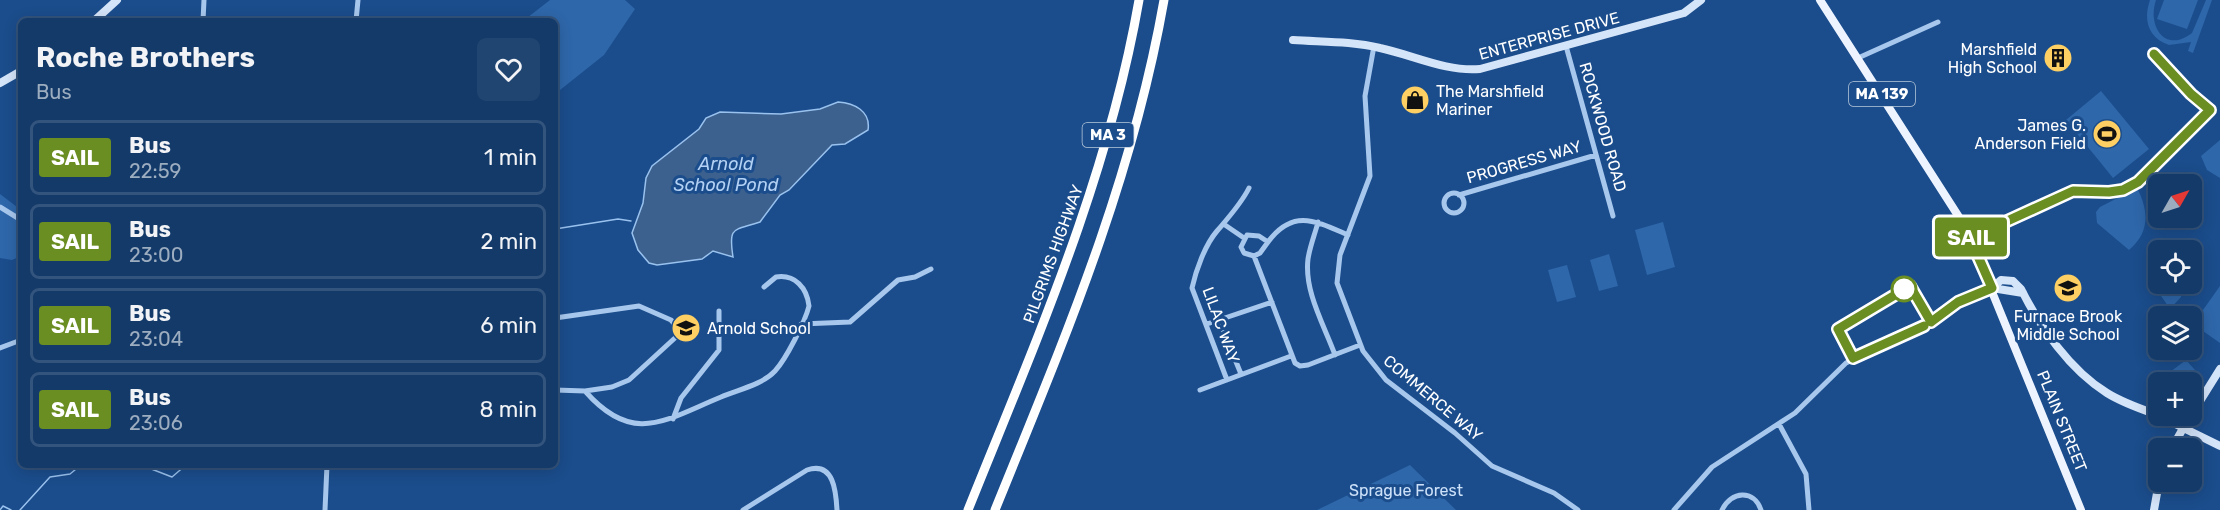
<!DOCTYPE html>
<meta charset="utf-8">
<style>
:root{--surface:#143a69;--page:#214571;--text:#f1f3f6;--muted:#9dadc0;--line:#33547d}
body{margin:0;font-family:Rubik,sans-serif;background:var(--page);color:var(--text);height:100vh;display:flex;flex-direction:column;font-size:22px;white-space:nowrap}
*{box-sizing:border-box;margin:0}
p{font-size:20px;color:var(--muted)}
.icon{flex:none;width:33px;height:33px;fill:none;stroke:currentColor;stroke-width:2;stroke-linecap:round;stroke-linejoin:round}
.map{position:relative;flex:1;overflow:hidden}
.drawer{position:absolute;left:18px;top:18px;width:540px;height:450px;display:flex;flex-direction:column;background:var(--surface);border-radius:9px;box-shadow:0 3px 15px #0003,0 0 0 2px var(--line)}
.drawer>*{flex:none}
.badge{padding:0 12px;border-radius:4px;font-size:21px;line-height:39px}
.needle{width:39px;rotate:51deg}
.controls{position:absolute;left:2148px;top:174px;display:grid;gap:12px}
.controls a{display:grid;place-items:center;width:54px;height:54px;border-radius:9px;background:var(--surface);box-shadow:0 3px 15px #0003,0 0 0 2px var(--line);font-size:30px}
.map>.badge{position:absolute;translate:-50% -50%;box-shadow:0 0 0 3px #fff}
.round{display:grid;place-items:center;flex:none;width:63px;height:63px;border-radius:9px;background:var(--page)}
.summary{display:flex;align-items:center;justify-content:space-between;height:102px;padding:0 18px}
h1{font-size:28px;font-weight:700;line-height:45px}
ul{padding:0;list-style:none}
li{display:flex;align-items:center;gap:18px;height:75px;margin:0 12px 9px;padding:0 6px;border:3px solid var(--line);border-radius:9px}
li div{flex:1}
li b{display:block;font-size:22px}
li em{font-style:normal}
li .badge{min-width:66px;font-weight:700;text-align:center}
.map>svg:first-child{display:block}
</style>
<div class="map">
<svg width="2220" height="510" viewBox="0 0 2220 510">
<rect width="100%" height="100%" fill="#1b4d8c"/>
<path fill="#2e67aa" d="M550,0H625L635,9L604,55L555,94V21H523Z
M2150,0H2156C2147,26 2165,54 2192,33L2206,0H2212L2193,53L2188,51L2191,42L2169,45C2148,38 2143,20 2150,0Z
M2164,0H2198L2187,29L2157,19Z
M2101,91L2149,149L2113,178L2066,120Z
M2220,140V178L2207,170L2201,156Z
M2137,188C2149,211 2150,232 2129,250L2097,223L2096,212L2100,207Z
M0,194L21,210V256L12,260L0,258Z
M1663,222L1675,267L1647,275L1635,230Z
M1609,254L1618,286L1599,291L1590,260Z
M1567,265L1576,297L1557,302L1548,270Z
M2160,284H2182L2181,297L2170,309L2157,290Z
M2220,286V343L2193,324Z
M2186,360L2195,370L2180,382H2176L2170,372Z
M1410,465L1456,510H1317Z"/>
<path fill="#3c618e" stroke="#9ac2ef" stroke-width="1.5" d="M838,102C854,103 871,111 868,130L845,144L832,145L789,190L780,195L760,222C734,231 728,225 733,257L713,251L702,259L657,265L649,263L638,250L632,233L643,203L646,178L652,166L699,129L706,118L720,112L781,114L820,109Z"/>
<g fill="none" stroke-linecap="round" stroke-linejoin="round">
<path stroke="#9ac2ef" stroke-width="1.5" d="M555,229L618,219L631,221
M141,465L172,477L186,465
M0,510L3,506L11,510
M20,510L50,477L70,474L81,465"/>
<path stroke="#a7c7ed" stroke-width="5" d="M203,21L204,0
M356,21L358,0
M1374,46L1365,96L1370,176L1340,255L1337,283L1363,351L1386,380L1455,433L1492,466L1554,493L1578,510
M1566,46L1613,216
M1858,58L1938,22
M1444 203a10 10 0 1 1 20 0a10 10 0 1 1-20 0Z
M1459,195L1596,155
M0,207L21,220
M1318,222C1315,234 1310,246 1308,259C1304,291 1324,325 1335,355
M1225,225L1244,238
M1268,242L1260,253L1254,256L1244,253L1241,247L1247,235L1259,236L1268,242C1293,208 1316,221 1348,235
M1254,256L1295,363L1300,366L1308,365L1360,345
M555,318L639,306L671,320L677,327L676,337L629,380L612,387L585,391
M1219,320L1241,374
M801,324L850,322L898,280L915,277L931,269
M1207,324L1272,302
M0,348L21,340
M1227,380L1192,288C1196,270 1205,245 1217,231C1228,218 1241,204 1249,188
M555,390L585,391C633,446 665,420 721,397C737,390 762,385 775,371C786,359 805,322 809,306C807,288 795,274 776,277L764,287
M1200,390L1291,356
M673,419L681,398L719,350V311
M1779,424L1806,474L1809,510
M325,510L327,465
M743,510L807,470C834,461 836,492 837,510
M1674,510L1712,467L1795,413L1846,363L1924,326L1958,302L1992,288
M1722,510C1731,491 1754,489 1761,510"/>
<path stroke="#d4e4f9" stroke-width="8" d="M94,21L117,0
M1293,40C1322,42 1351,41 1380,48C1413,55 1446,72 1480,69L1684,13L1701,0
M0,83L21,71
M2023,293L1992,288L2001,280L2013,281L2021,289C2040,327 2070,370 2107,393C2123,403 2141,409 2158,415
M2192,414L2220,369
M2159,416L2220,446
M2172,448L2190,416
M2154,510L2159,482"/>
<path stroke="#edf4ff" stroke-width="8" d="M1820,0L1966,228L2081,510"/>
<path stroke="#fff" stroke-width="9" d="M968,510C1035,343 1108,179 1139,0
M995,510C1064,340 1132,182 1164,0"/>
</g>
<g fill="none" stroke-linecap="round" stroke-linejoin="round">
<g stroke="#fff" stroke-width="14">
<path id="line" d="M1924,326L1853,358L1838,329L1910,286L1931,322L1958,302L1992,288L1970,238L2073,191L2109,192L2123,190L2138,182L2210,110L2191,94L2154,54"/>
</g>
<use href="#line" stroke="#6b8e23" stroke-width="9"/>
</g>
<defs>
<g id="building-disc" transform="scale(1.5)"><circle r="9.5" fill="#fed064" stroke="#1b4d8c"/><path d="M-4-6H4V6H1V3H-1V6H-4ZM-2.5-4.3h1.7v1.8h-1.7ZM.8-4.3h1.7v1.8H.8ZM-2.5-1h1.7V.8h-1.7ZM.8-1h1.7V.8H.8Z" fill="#111"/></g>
<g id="shop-disc" transform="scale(1.5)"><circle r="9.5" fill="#fed064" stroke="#1b4d8c"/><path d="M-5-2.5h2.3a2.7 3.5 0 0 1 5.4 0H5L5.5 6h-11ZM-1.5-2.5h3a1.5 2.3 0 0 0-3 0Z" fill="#111"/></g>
<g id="stadium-disc" transform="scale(1.5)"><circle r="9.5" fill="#fed064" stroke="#1b4d8c"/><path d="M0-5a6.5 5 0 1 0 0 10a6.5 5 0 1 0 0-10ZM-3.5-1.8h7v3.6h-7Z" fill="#111"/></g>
<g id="school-disc" transform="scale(1.5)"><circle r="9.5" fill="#fed064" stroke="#1b4d8c"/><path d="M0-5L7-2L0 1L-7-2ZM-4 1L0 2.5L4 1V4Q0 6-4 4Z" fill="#111"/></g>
</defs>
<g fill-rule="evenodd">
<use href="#building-disc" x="2058" y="58"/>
<use href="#shop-disc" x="1415" y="100"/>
<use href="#stadium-disc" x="2107" y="134"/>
<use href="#school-disc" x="2068" y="288"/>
<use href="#school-disc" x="686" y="328"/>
</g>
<circle fill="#fff" stroke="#6b8e23" stroke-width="3" cx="1904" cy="289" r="12"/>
<g text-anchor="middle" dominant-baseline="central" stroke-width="6" stroke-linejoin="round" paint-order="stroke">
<g fill="#1b4d8c" stroke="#bbcadc" stroke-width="1.5">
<rect x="1849" y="82" width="66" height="24" rx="4.5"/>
<rect x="1082.5" y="123" width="51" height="24" rx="4.5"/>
</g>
<g font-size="15" font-weight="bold" fill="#fff">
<text x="1882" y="94">MA 139</text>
<text x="1108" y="135">MA 3</text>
</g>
<g font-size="16" fill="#fff" stroke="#1b4d8c">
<text transform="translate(1549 36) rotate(-15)">ENTERPRISE DRIVE</text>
<text transform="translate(1603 127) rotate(74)">ROCKWOOD ROAD</text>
<text transform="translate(1524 162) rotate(-16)">PROGRESS WAY</text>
<text transform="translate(1053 254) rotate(-70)">PILGRIMS HIGHWAY</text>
<text transform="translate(1221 325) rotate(70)">LILAC WAY</text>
<text transform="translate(1433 398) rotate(40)">COMMERCE WAY</text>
<text transform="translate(2062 421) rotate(68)">PLAIN STREET</text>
</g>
<g font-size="16" fill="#fff" stroke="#1b4d8c" text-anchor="end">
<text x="2037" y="49">Marshfield<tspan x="2037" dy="18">High School</tspan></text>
<text x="1436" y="91" text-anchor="start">The Marshfield<tspan x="1436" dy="18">Mariner</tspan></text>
<text x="2086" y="125">James G.<tspan x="2086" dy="18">Anderson Field</tspan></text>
<text x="2068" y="316" text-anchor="middle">Furnace Brook<tspan x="2068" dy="18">Middle School</tspan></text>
<text x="707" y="328" text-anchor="start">Arnold School</text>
</g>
<g font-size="16" fill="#cde1f9" stroke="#1b4d8c">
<text x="1406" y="490">Sprague Forest</text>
</g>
<g font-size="18" font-style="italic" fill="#b3d1f4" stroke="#1b4d8c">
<text x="726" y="164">Arnold<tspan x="726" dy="21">School Pond</tspan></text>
</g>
</g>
</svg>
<div class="controls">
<a><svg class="needle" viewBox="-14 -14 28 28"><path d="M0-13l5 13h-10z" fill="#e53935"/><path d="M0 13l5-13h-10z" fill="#9dadc0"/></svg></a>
<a><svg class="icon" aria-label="locate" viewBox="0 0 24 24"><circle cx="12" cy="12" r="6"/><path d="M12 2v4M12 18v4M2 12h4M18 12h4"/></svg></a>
<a><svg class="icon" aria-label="layers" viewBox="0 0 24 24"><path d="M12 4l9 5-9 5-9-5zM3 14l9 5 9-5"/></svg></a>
<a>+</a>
<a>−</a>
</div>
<b class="badge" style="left:1971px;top:237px;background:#6b8e23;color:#fff">SAIL</b>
<section class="drawer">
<div class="summary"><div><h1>Roche Brothers</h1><p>Bus</p></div><a class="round"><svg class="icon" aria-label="heart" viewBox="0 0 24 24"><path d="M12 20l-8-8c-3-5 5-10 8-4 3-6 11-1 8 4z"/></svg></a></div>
<ul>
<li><span class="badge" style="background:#6b8e23;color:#fff">SAIL</span><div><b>Bus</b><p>22:59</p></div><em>1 min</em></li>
<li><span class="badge" style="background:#6b8e23;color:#fff">SAIL</span><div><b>Bus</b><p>23:00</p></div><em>2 min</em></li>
<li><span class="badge" style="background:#6b8e23;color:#fff">SAIL</span><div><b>Bus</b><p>23:04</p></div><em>6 min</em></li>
<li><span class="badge" style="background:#6b8e23;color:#fff">SAIL</span><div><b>Bus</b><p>23:06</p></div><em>8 min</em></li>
</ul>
</section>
</div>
